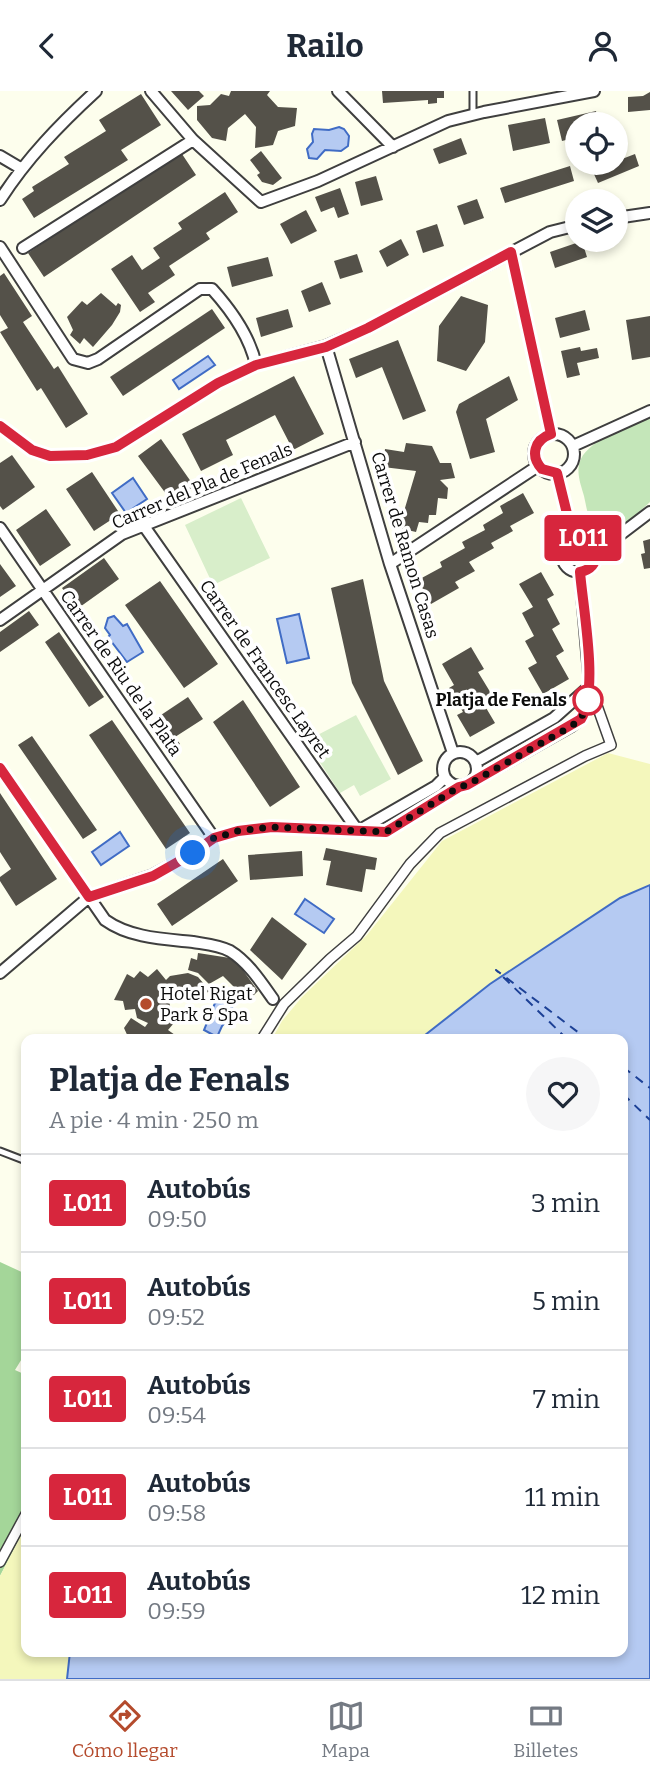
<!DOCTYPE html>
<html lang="es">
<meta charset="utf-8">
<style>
:root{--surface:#fff;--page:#f6f6f7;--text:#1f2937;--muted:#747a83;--line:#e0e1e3;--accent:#b44b2d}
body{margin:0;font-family:Bitter,serif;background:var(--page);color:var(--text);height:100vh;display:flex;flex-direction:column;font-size:26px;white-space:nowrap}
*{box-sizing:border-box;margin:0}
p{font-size:23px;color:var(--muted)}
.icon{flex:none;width:38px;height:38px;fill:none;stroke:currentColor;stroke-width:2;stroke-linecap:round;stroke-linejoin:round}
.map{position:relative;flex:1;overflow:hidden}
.sheet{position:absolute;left:21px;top:943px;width:607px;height:623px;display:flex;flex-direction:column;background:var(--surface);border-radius:14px;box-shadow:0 4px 10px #0003}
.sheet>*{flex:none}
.badge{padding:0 14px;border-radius:5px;font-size:24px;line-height:46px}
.fabs{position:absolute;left:565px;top:21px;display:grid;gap:14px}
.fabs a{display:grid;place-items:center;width:63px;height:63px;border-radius:50%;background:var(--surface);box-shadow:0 4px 10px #0003;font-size:35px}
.you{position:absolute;width:35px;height:35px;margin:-18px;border:5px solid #fff;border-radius:50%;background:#1a73e8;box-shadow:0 0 0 10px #1a73e833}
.map>.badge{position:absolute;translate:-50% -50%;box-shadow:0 0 0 4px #fff}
.round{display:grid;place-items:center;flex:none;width:74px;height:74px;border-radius:37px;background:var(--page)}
.overview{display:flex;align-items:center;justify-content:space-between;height:119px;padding:0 28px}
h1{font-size:33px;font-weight:700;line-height:52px}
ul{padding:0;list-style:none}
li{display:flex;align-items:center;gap:21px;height:98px;padding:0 28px;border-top:2px solid var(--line)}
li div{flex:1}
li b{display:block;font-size:26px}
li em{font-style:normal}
li .badge{min-width:77px;font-weight:700;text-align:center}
header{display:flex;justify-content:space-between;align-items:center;height:91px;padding:0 28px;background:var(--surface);font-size:32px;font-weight:700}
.tab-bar{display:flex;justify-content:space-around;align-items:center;height:98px;border-top:2px solid var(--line);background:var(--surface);font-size:19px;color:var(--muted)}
.tab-bar a{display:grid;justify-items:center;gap:4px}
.tab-bar .active{color:var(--accent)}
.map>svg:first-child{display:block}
</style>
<header><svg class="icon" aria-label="back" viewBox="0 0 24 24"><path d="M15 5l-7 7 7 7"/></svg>Railo<svg class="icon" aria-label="person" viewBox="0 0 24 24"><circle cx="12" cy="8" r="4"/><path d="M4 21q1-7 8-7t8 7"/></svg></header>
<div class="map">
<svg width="650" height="1588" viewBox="0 0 650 1588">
<rect width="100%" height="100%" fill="#fdfeed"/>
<path fill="#c4e6b9" d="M650,328V411L617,441L601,444C588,431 588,423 584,405C581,394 575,380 581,368C589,350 631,331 650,328Z"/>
<path fill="#a4d699" d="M0,1171L26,1183V1261L15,1279L26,1284V1435L0,1485Z"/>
<path fill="#f4f7bc" d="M608,662L650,673V794L620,807L490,893L420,948H272L282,930L302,906L367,844L442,750Z
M26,1435V1561H70L67,1588H0V1485Z"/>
<path fill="#d8eeca" d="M241,407L270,467L213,494L185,434Z
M356,624L391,688L360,705L354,694L340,702L306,650Z"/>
<path fill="#b5caf2" stroke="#406cc5" stroke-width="2" d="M339,36L344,38L349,45L348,55L341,60L325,59L317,68L309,67L307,58L313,51L312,43L314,38L329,39Z
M208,265L215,274L179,298L173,289Z
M133,387L147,408L126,422L112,402Z
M299,523L309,567L287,572L277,528Z
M114,525L123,535L127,533L143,561L127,571L108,546L110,544L105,537L108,527Z
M120,741L129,755L101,774L92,761Z
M650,794V1588H67L70,1561H623V948H420L490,893L620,807Z
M305,808L334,828L324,842L295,823Z
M223,907L235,920L222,935L217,946L204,939L215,912Z"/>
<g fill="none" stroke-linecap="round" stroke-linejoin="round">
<path stroke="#1d4196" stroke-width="2" stroke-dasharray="9 7" stroke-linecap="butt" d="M567,948L496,879L587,948
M623,976L650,997
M623,1003L650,1029"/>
</g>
<path fill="#545149" d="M171,0H199L204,5L188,19Z
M231,0H270L267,4L278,16L297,17L295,35L278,40L273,54L255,57L256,36L245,23L228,37L226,50L212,47L197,29V15L210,14L221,3L229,5Z
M382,0H444V7H437V12L428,13V9L383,12Z
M650,1V19L628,21V6L643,5Z
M141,3L161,34L121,59L128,69L34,127L22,108L34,100L32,96L69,73L64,66L106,40L99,29Z
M596,20L599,33H578V46L562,50L557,29Z
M545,27L550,52L513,60L508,34Z
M461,47L467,63L439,73L433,58Z
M180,60L196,84L44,186L28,162Z
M261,60L282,87L273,94L262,91L257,84L260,82L250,69Z
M635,63L639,75L598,92L589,72L609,73Z
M570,75L574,90L505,112L500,97Z
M376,85L383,109L361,115L355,91Z
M340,97L349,123L338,127L334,116L321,121L315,106Z
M225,101L238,121L206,142L210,148L169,175L175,184L148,202L155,211L140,221L111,178L132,164L142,179L160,167L153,157L182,138L178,132Z
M477,108L484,127L464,134L457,115Z
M306,119L317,140L291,153L280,133Z
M437,133L444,155L423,162L416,140Z
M401,148L409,164L387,176L379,160Z
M582,150L587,166L555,177L550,161Z
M357,163L363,181L340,188L334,170Z
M268,166L273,185L232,196L227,176Z
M4,182L32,225L23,231L54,278L58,275L88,323L66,337L41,297L37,300L0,241L8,237L0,224V185Z
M322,191L331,213L309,221L301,200Z
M101,202L116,215L118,212L121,214L120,221L112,234L93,256L84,247L80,253L70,244L73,239L67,226L82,210L87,214Z
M461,205L488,214L485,251L466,280L437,270L439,235Z
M212,218L225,237L123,305L110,286Z
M288,218L293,236L261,246L256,227Z
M585,219L590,239L560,247L555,227Z
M650,225V266L632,269L626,229Z
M398,249L426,320L403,329L382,276L356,287L349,268Z
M580,256L581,260L597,257L599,267L577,272L580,284L567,287L561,260Z
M294,285L324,343L293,359L275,324L226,349L233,364L201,380L182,343Z
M509,285L518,309L486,328L495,361L470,368L456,321L459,313Z
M161,348L194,395L172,411L138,365Z
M406,352L432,355L440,372H451L455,387L440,389L448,397L447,408L438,407L436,424H429L428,432L419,431L416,441L399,437L416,380L383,376L385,358L404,361Z
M12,364L35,396L3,419L0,415V372Z
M92,381L120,423L94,440L66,398Z
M523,402L534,422L510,435L513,440L491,452L494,457L469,471L475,480L455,491L459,497L431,513L418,489L442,476L440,471L465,457L462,451L485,439L483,434L503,422L500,415Z
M46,418L71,454L40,475L16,439Z
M650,448V477L644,478L641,463L645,462L643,450Z
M104,467L119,488L77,518L62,497Z
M0,473L16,495L0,506Z
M541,481L554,504L547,508L560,533L552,538L564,560L556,565L569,588L543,603L528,577L537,572L525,550L534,545L522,522L533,516L519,493Z
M363,488L384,590L423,670L398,684L352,592L331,497Z
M160,490L218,573L184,597L125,514Z
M29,520L39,534L0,561V541Z
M59,541L104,606L89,616L45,551Z
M471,556L484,578L478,581L492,604L482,610L495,632L470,646L457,624L463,621L449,597L454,594L442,573Z
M188,606L203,628L175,646L180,653L171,659L157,638L160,636L155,628Z
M243,609L300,696L270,716L213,631Z
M112,629L190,742L166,758L89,644Z
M32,645L97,739L83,748L18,654Z
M0,702L57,788L16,815L0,790V786L11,778L0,761Z
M326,757L377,767L375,779L366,778L362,801L326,794L331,770L323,769Z
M302,760L303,785L250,789L248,764Z
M223,768L238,790L172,835L157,813Z
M272,826L307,853L282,889L250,859Z
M198,862L230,867L237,871L258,900L248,910L223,885L209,893L198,882L188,879L191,867L197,869Z
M157,878L166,889L170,885L188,882L198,886L210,900L196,907L187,897H179L168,906L172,923L179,926L168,939L175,944L172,948H129L124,937L131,927L145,936L148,932L137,927L135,918L125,919L123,910L114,909L127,883L134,887L140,880L148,886Z"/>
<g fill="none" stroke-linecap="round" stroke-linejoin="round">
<g stroke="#3f3f3f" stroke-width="9">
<path id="service" d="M473,24V0
M0,1060L26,1070"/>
</g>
<g stroke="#3f3f3f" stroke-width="12">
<path id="pedestrian" d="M262,948L284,913L330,868L357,845L410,773L440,742L585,665L611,654L590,595
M0,1471L26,1423"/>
</g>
<g stroke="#3f3f3f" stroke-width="14">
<path id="minor" d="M151,0L193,49L261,111L318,90L448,30L484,21L594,0
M338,0L393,56
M0,65L22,78
M0,109C27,67 60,33 96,0
M616,127L650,122
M0,156L73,268L88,272L98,268L200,198H212C231,219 250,246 256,274
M23,157L193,49
M511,161L551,343
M326,255L390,473L453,662
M0,335L32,359L50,365L87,364L116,356L218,292L256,274L326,255L368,237L550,141L578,134
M534 363a20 20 0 1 1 40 0a20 20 0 1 1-40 0Z
M573,355L650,320
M557,382L573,447
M144,435L358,740
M0,437L214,747
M562 464a17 17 0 1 1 34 0a17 17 0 1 1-34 0Z
M596,462L650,421
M390,473L538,375
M0,529L122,443L355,351
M443 678a17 17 0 1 1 34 0a17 17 0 1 1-34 0Z
M476,671L554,627L590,595
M0,677L105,829C130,847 164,848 193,851C205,853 219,854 230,860C248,871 261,891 273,908
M474,690L570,636L581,628L587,618L590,595L580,481
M358,740L436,695L445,686
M0,882L89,806L153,784L190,764L214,747L238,740L272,736L386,741L459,696"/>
</g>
<use href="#service" stroke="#fff" stroke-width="5"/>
<use href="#pedestrian" stroke="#fff" stroke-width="9"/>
<use href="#minor" stroke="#fff" stroke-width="10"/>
</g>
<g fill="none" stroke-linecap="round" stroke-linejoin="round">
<g stroke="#fff" stroke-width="16">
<path id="line" d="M0,335L32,359L50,365L87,364L116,356L218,292L256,274L326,256L368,237L511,161L551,343C534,349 530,365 542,378L557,382L573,447L588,449L596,462C596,473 590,479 580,481C583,518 599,599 581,628L467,694L459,696L386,741L272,736L238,740L214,747L190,764L153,785L89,806L0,677"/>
</g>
<use href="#line" stroke="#d7263d" stroke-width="10"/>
<path stroke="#0c0c0c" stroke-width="7" stroke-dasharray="0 12.6" d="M193,762L214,747L238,740L272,736L386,741L459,696L467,694L570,636C581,628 586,622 588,609"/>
</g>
<circle fill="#fff" stroke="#d7263d" stroke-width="3.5" cx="588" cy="609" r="14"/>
<circle fill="#b44b2d" stroke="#fff" stroke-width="2.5" cx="146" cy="913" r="7"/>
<g text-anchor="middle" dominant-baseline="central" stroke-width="7" stroke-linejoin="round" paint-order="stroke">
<g font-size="18" fill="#0c0c0c" stroke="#fff">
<text transform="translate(202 395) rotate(-23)">Carrer del Pla de Fenals</text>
<text transform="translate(405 454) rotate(73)">Carrer de Ramon Casas</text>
<text transform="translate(265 578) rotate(55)">Carrer de Francesc Layret</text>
<text transform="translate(121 582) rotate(55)">Carrer de Riu de la Plata</text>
</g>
<g font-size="18" font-weight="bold" fill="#0c0c0c" stroke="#fff" text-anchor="end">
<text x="567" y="609">Platja de Fenals</text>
</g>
<g font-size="18" fill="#0c0c0c" stroke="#fff" text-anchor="start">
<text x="160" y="903">Hotel Rigat<tspan x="160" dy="21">Park &amp; Spa</tspan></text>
</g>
</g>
</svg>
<div class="fabs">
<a><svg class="icon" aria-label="locate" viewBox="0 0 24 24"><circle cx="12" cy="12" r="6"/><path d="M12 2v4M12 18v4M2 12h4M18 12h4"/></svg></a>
<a><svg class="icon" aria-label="layers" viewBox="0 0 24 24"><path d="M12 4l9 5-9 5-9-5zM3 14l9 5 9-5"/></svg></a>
</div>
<div class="you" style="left:193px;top:762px"></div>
<b class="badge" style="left:583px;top:447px;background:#d7263d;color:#fff">L011</b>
<section class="sheet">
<div class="overview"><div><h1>Platja de Fenals</h1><p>A pie · 4 min · 250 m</p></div><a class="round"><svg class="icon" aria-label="heart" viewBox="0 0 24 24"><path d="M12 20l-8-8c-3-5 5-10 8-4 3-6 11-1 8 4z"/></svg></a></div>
<ul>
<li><span class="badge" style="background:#d7263d;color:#fff">L011</span><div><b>Autobús</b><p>09:50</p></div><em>3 min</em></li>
<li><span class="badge" style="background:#d7263d;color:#fff">L011</span><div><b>Autobús</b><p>09:52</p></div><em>5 min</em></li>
<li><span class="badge" style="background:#d7263d;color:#fff">L011</span><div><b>Autobús</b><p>09:54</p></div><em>7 min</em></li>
<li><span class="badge" style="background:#d7263d;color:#fff">L011</span><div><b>Autobús</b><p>09:58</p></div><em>11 min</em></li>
<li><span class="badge" style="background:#d7263d;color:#fff">L011</span><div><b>Autobús</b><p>09:59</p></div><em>12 min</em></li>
</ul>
</section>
</div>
<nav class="tab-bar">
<a class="active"><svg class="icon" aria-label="directions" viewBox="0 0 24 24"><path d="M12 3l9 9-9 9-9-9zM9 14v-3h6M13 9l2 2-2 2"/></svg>Cómo llegar</a>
<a><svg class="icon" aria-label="map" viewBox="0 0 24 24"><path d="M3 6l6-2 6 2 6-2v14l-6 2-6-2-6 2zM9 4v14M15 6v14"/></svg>Mapa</a>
<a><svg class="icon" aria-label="tickets" viewBox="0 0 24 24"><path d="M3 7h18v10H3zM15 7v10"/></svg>Billetes</a>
</nav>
